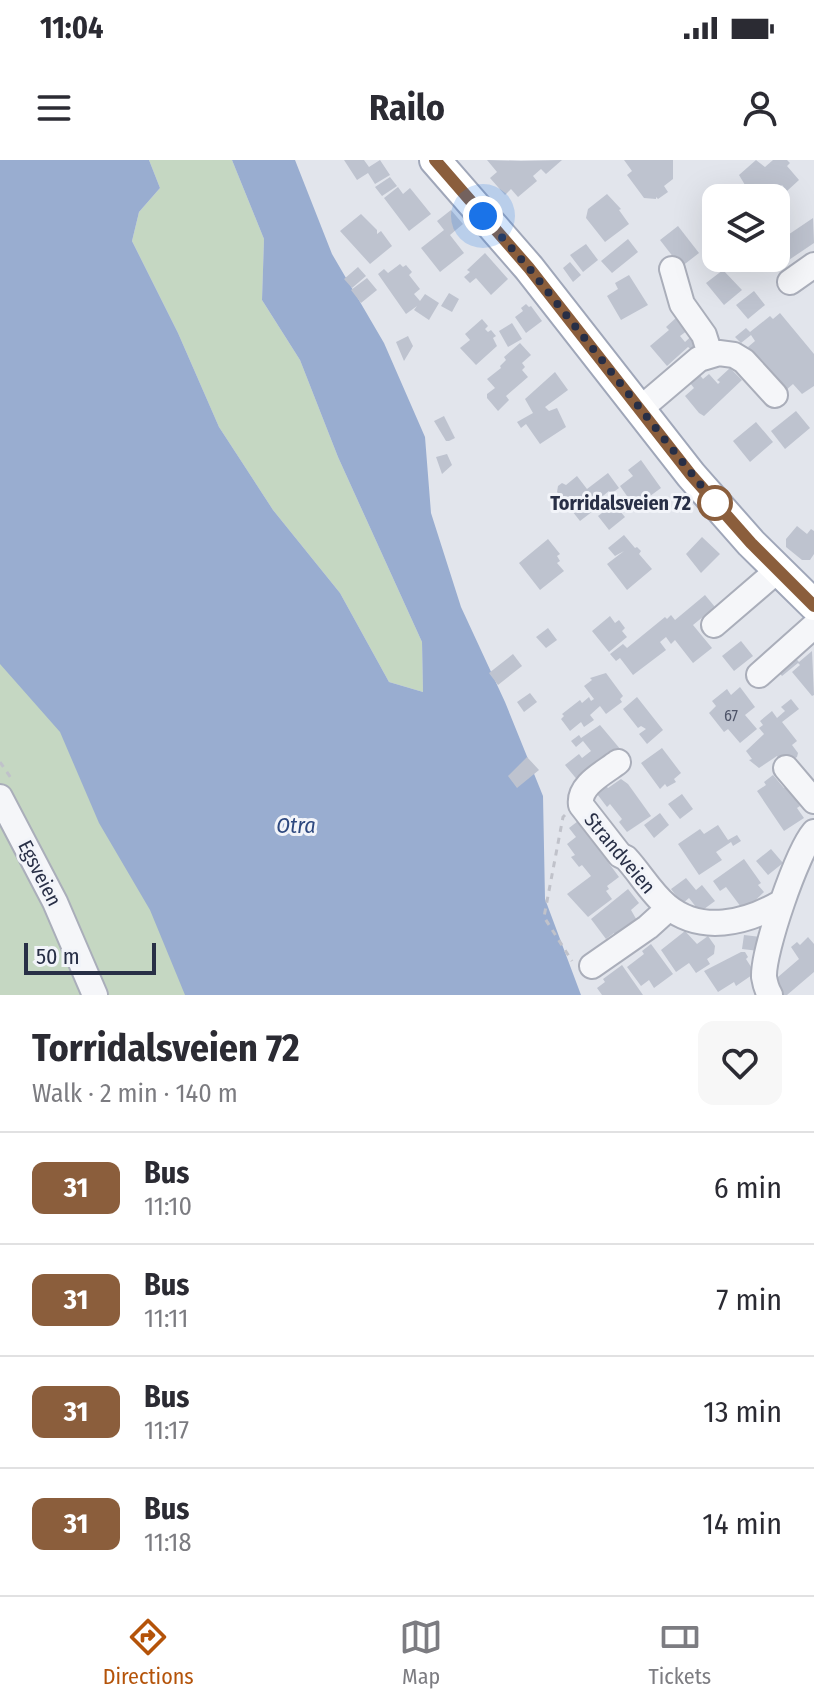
<!DOCTYPE html>
<meta charset="utf-8">
<style>
:root{--surface:#fff;--page:#f7f7f7;--text:#2b2b33;--muted:#7c7c81;--line:#e1e1e2;--accent:#b45309}
body{margin:0;font-family:"Fira Sans Condensed",sans-serif;background:var(--page);color:var(--text);height:100vh;display:flex;flex-direction:column;font-size:30px;white-space:nowrap}
*{box-sizing:border-box;margin:0}
p{font-size:26px;color:var(--muted)}
.icon{flex:none;width:44px;height:44px;fill:none;stroke:currentColor;stroke-width:2;stroke-linecap:round;stroke-linejoin:round}
.map{position:relative;height:835px;overflow:hidden}
.side{display:flex;flex-direction:column;background:var(--surface);flex:1}
.side>*{flex:none}
.badge{padding:0 16px;border-radius:12px;font-size:28px;line-height:52px}
.fabs{position:absolute;left:702px;top:24px;display:grid;gap:16px}
.fabs a{display:grid;place-items:center;width:88px;height:88px;border-radius:16px;background:var(--surface);box-shadow:0 8px 32px #0002;font-size:40px}
.scale{position:absolute;left:24px;bottom:20px;width:132px;box-sizing:border-box;padding-left:8px;border:4px solid #282f46;border-top:0;font-size:22px;line-height:28px;white-space:nowrap;color:#282f46;-webkit-text-stroke:6px #f2f4f9;paint-order:stroke}
.you{position:absolute;width:40px;height:40px;margin:-20px;border:6px solid #fff;border-radius:50%;background:#1a73e8;box-shadow:0 0 0 12px #1a73e833}
.map>.badge{position:absolute;translate:-50% -50%;box-shadow:0 0 0 4px #fff}
.round{display:grid;place-items:center;flex:none;width:84px;height:84px;border-radius:16px;background:var(--page)}
.headline{display:flex;align-items:center;justify-content:space-between;height:136px;padding:0 32px}
h1{font-size:38px;font-weight:700;line-height:60px}
ul{padding:0;list-style:none}
li{display:flex;align-items:center;gap:24px;height:112px;padding:0 32px;border-top:2px solid var(--line)}
li div{flex:1}
li b{display:block;font-size:30px}
li em{font-style:normal}
li .badge{min-width:88px;font-weight:700;text-align:center}
.status{display:flex;justify-content:space-between;align-items:center;height:56px;padding:0 40px;background:var(--surface);direction:ltr}
.status svg{height:22px;fill:currentColor}
header{display:flex;justify-content:space-between;align-items:center;height:104px;padding:0 32px;background:var(--surface);font-size:36px;font-weight:700}
.menu{display:flex;justify-content:space-around;align-items:center;height:112px;border-top:2px solid var(--line);background:var(--surface);font-size:22px;color:var(--muted)}
.menu a{display:grid;justify-items:center;gap:4px}
.menu .selected{color:var(--accent)}
.map>svg:first-child{display:block}
</style>
<div class="status"><b>11:04</b><svg viewBox="0 0 49 12"><path d="M0 12V9h3v3zM5 12V6h3v6zM10 12V3h3v9zM15 12V0h3v12zM26 1h20v11H26zM47 4h2v5h-2z"/></svg></div>
<header><svg class="icon" aria-label="menu" viewBox="0 0 24 24"><path d="M4 6h16M4 12h16M4 18h16"/></svg>Railo<svg class="icon" aria-label="person" viewBox="0 0 24 24"><circle cx="12" cy="8" r="4"/><path d="M4 21q1-7 8-7t8 7"/></svg></header>
<div class="map">
<svg width="814" height="835" viewBox="0 0 814 835">
<rect width="100%" height="100%" fill="#e2e5ec"/>
<path fill="#c5d7c2" d="M149,0H232L264,79L262,140L300,200L338,297L422,482L423,532L389,522L340,433L273,350L219,267L178,173L132,81L139,52L160,28Z
M0,256L311,835H0Z"/>
<path fill="#99add0" d="M0,0H149L160,28L139,52L132,81L178,173L219,267L273,350L340,433L389,522L423,532L422,482L338,297L300,200L262,140L264,79L232,0H295L332,94L384,183L425,277L431,353L461,447L505,542L543,636L545,739L581,835H185L150,750L99,663L60,572L0,504Z"/>
<path fill="#bec3cf" d="M344,0H364L369,7L380,0L390,15L375,24L368,13L357,20Z
M487,0L521,1L562,0L546,14L541,9L533,16L537,21L518,37L511,29L505,35L490,18L497,12Z
M624,0H673V19L664,26L668,32L658,39L656,37V39L644,38L627,15L632,11Z
M756,0L765,7L773,0H787L790,3L787,6L799,20L787,31L782,25L766,38H759L750,28L748,30L739,15Z
M390,17L397,26L382,36L375,27Z
M398,27L403,34L410,28L431,54L409,71L384,38Z
M607,34L621,49L619,50L629,64L605,82L586,58L588,49Z
M451,50L463,64L450,75L464,93L440,112L421,88L444,70L437,61Z
M361,54L377,70V74L381,71L392,86L370,104L340,71Z
M813,58L814,83L777,108L770,98H776V83Z
M678,66L699,93L681,107L660,80Z
M628,79L638,92L612,113L601,101Z
M586,84L598,100L583,112L570,95Z
M485,93L508,119L491,135L476,118L470,123L464,117L470,112L467,110Z
M570,102L581,115L573,122L563,108Z
M400,104L403,107L406,105L412,112L409,115L420,129L414,134L420,141L425,134L439,143L429,160L414,150L417,146L406,154L378,114L384,109L388,113Z
M358,107L366,116L352,128L344,119Z
M723,110L742,130L724,145L706,123Z
M629,115L648,145L621,160L607,136L618,129L615,123Z
M367,118L377,130L361,143L351,130Z
M754,131L765,145L748,159L736,145Z
M449,133L459,139L452,152L441,146Z
M526,144L529,147L531,146L542,161L526,173L515,157L523,151L521,148Z
M780,153L814,194V226L802,234L793,224L785,231L748,187L755,181L751,175L741,183L735,177L746,168L750,172L770,156L773,159Z
M677,157L688,170L680,176L685,182L696,172L703,180L692,190L688,187L667,206L650,186L669,170L666,167Z
M482,159L488,166L485,169L488,172L491,170L496,176L493,178L497,186L476,205L460,188L470,180L465,174Z
M512,163L522,179L508,187L499,171Z
M408,176L413,186L404,201L396,182Z
M520,183L531,195L522,203L525,207L522,210L528,217L506,236L509,240L498,251L487,238V234L495,228L487,219L501,208L500,206L506,200L504,197Z
M730,208L742,220L704,256L699,253L685,236L694,228L690,223L699,214L703,219L709,214L718,224L720,222L717,220Z
M555,212L568,230L545,247L549,251L557,248L566,267L540,284L526,264L521,268L517,262L533,253L525,239Z
M796,251L810,268L785,289L771,271Z
M444,256L455,278L449,281H446L434,261Z
M756,262L773,282L750,302L733,281Z
M447,294L452,305L442,314L436,297Z
M641,300L661,328L635,347L634,345L629,348L622,340L627,336L620,326L633,316L628,310Z
M608,313L619,328L611,334L609,331L594,343L597,348L580,361L557,332L558,326L562,323L566,325L577,316L587,329Z
M614,344L625,357L609,370L598,356Z
M797,366L807,374L811,369L814,371V394L810,400H802L786,387V379Z
M624,375L635,388L637,387L641,391L639,394L652,409L627,430L607,404L624,391L615,396L608,388Z
M702,377L720,394L701,413L686,394Z
M548,379L560,394L557,396L560,401L557,403L564,411L540,430L519,403Z
M705,435L715,447L693,465L712,488L693,503L675,480L671,484L666,477L660,482L666,490L633,515L620,498L616,501L610,494L623,484L627,488L665,457L667,459L671,455L675,460Z
M610,456L615,463L619,460L625,468L622,471L627,477L609,492L592,471Z
M548,468L557,480L546,488L536,477Z
M741,481L753,496L734,511L722,496Z
M812,491L814,535L812,536L792,512L800,505L798,503L782,516L773,505L790,492L799,502Z
M513,494L522,506L498,525L489,513Z
M606,513L623,536L620,539L622,542L606,554L600,546L590,555L594,560L584,567L581,562L570,571L561,559L564,556L562,554L580,540L582,543L589,537L591,541L594,539L584,526L592,520L590,518Z
M740,527L755,547L745,555L757,569L740,583L728,569L724,572L709,553L716,546L712,541L727,529L731,535Z
M530,533L537,542L524,552L517,542Z
M637,537L663,570L647,584L639,574L646,569L641,566L638,568L623,549Z
M791,539L799,549L782,562L797,581L792,585L798,593L797,597L783,605L777,596L759,608L749,600L752,599L746,591L764,574L759,568L763,565L760,561L772,551L777,558L785,551L781,547Z
M600,565L621,590L579,622L565,605L579,594L582,598L591,591L583,581L576,587L571,581L579,575L581,578Z
M662,588L681,613L674,619L676,622L667,627L665,624L660,629L641,603Z
M527,597L539,610L517,628L508,616Z
M773,615L784,628L786,626L800,646L797,648L804,658L784,671L757,631L766,625L764,622Z
M621,619L628,624L651,656L627,672L619,662L622,659L610,644L607,647L594,630L604,624L608,628Z
M682,634L693,649L680,659L668,644Z
M660,653L669,665L654,678L644,665Z
M582,658L612,699L608,702L619,717L607,726L609,729L606,731L612,739L588,757L567,734L591,716L582,705L579,707L571,697L575,695L567,684L576,677L569,668Z
M718,665L728,680L737,675L741,681L733,686L731,682L716,692L722,700L699,715L678,684L700,669L704,674Z
M771,689L783,703L768,715L756,701Z
M744,699L761,723L758,725L764,732L744,751L726,727L720,731L713,721Z
M686,718L696,730L702,725L715,741L700,752L689,738L682,744L671,729Z
M628,729L639,743L631,750L639,764L618,779L614,773L606,779L591,759Z
M685,771L697,784L708,776L715,786L714,794L707,799L710,804L696,813L689,803L676,812L661,790Z
M744,775L761,777L759,791L742,789Z
M808,777L814,784V812L787,835H782L771,823L799,799L791,787L797,782L800,785Z
M651,784L673,814L654,828L649,820L641,826L627,807L644,794L642,791Z
M741,792H745L748,797L746,799L755,813L736,826L734,822L718,832L704,811Z
M622,805L643,835H602L597,828L605,822L603,819Z"/>
<g fill="none" stroke-linecap="round" stroke-linejoin="round">
<g stroke="#aaaeba" stroke-width="28">
<path id="minor" d="M672,109L682,144L704,175L710,194
M790,122L814,105
M639,250L699,199L719,193L734,195L744,201L775,235
M714,465L778,410
M759,515L814,466
M618,602C604,613 578,625 581,645L620,695L626,698C640,713 651,733 667,746C701,774 746,763 780,743
M786,608L814,641
M0,637L55,742L95,835
M592,806L648,767L669,748
M770,835C767,830 765,823 764,817C763,791 797,692 814,672"/>
</g>
<g stroke="#a0a7b9" stroke-width="34">
<path id="major" d="M435,0L529,108L691,315L751,383L814,445"/>
</g>
<path stroke="#c0c2ca" stroke-width="3" stroke-dasharray="6 6" stroke-linecap="butt" d="M0,602L11,618
M565,655L563,657L544,757L572,801"/>
<use href="#minor" stroke="#f5f6f9" stroke-width="24"/>
<use href="#major" stroke="#fff" stroke-width="30"/>
</g>
<g fill="none" stroke-linecap="round" stroke-linejoin="round">
<g stroke="#fff" stroke-width="18">
<path id="line" d="M435,0L529,108L691,315L751,383L814,446"/>
</g>
<use href="#line" stroke="#8b5e3c" stroke-width="12"/>
<path stroke="#282f46" stroke-width="8" stroke-dasharray="0 14.4" d="M483,56L529,108L715,343"/>
</g>
<circle fill="#fff" stroke="#8b5e3c" stroke-width="4" cx="715" cy="343" r="16"/>
<g text-anchor="middle" dominant-baseline="central" stroke-width="6" stroke-linejoin="round" paint-order="stroke">
<g font-size="16" fill="#4e5468">
<text x="731" y="555">67</text>
</g>
<g font-size="20" font-weight="bold" fill="#282f46" stroke="#f2f4f9" text-anchor="end">
<text x="691" y="343">Torridalsveien 72</text>
</g>
<g font-size="20" fill="#282f46" stroke="#f2f4f9">
<text transform="translate(620 693) rotate(50)">Strandveien</text>
<text transform="translate(40 713) rotate(63)">Egsveien</text>
</g>
<g font-size="22" font-style="italic" fill="#2d487f" stroke="#f2f4f9">
<text x="296" y="665">Otra</text>
</g>
</g>
</svg>
<div class="fabs">
<a><svg class="icon" aria-label="layers" viewBox="0 0 24 24"><path d="M12 4l9 5-9 5-9-5zM3 14l9 5 9-5"/></svg></a>
</div>
<div class="scale">50 m</div>
<div class="you" style="left:483px;top:56px"></div>
</div>
<section class="side">
<div class="headline"><div><h1>Torridalsveien 72</h1><p>Walk · 2 min · 140 m</p></div><a class="round"><svg class="icon" aria-label="heart" viewBox="0 0 24 24"><path d="M12 20l-8-8c-3-5 5-10 8-4 3-6 11-1 8 4z"/></svg></a></div>
<ul>
<li><span class="badge" style="background:#8b5e3c;color:#fff">31</span><div><b>Bus</b><p>11:10</p></div><em>6 min</em></li>
<li><span class="badge" style="background:#8b5e3c;color:#fff">31</span><div><b>Bus</b><p>11:11</p></div><em>7 min</em></li>
<li><span class="badge" style="background:#8b5e3c;color:#fff">31</span><div><b>Bus</b><p>11:17</p></div><em>13 min</em></li>
<li><span class="badge" style="background:#8b5e3c;color:#fff">31</span><div><b>Bus</b><p>11:18</p></div><em>14 min</em></li>
</ul>
</section>
<nav class="menu">
<a class="selected"><svg class="icon" aria-label="directions" viewBox="0 0 24 24"><path d="M12 3l9 9-9 9-9-9zM9 14v-3h6M13 9l2 2-2 2"/></svg>Directions</a>
<a><svg class="icon" aria-label="map" viewBox="0 0 24 24"><path d="M3 6l6-2 6 2 6-2v14l-6 2-6-2-6 2zM9 4v14M15 6v14"/></svg>Map</a>
<a><svg class="icon" aria-label="tickets" viewBox="0 0 24 24"><path d="M3 7h18v10H3zM15 7v10"/></svg>Tickets</a>
</nav>
